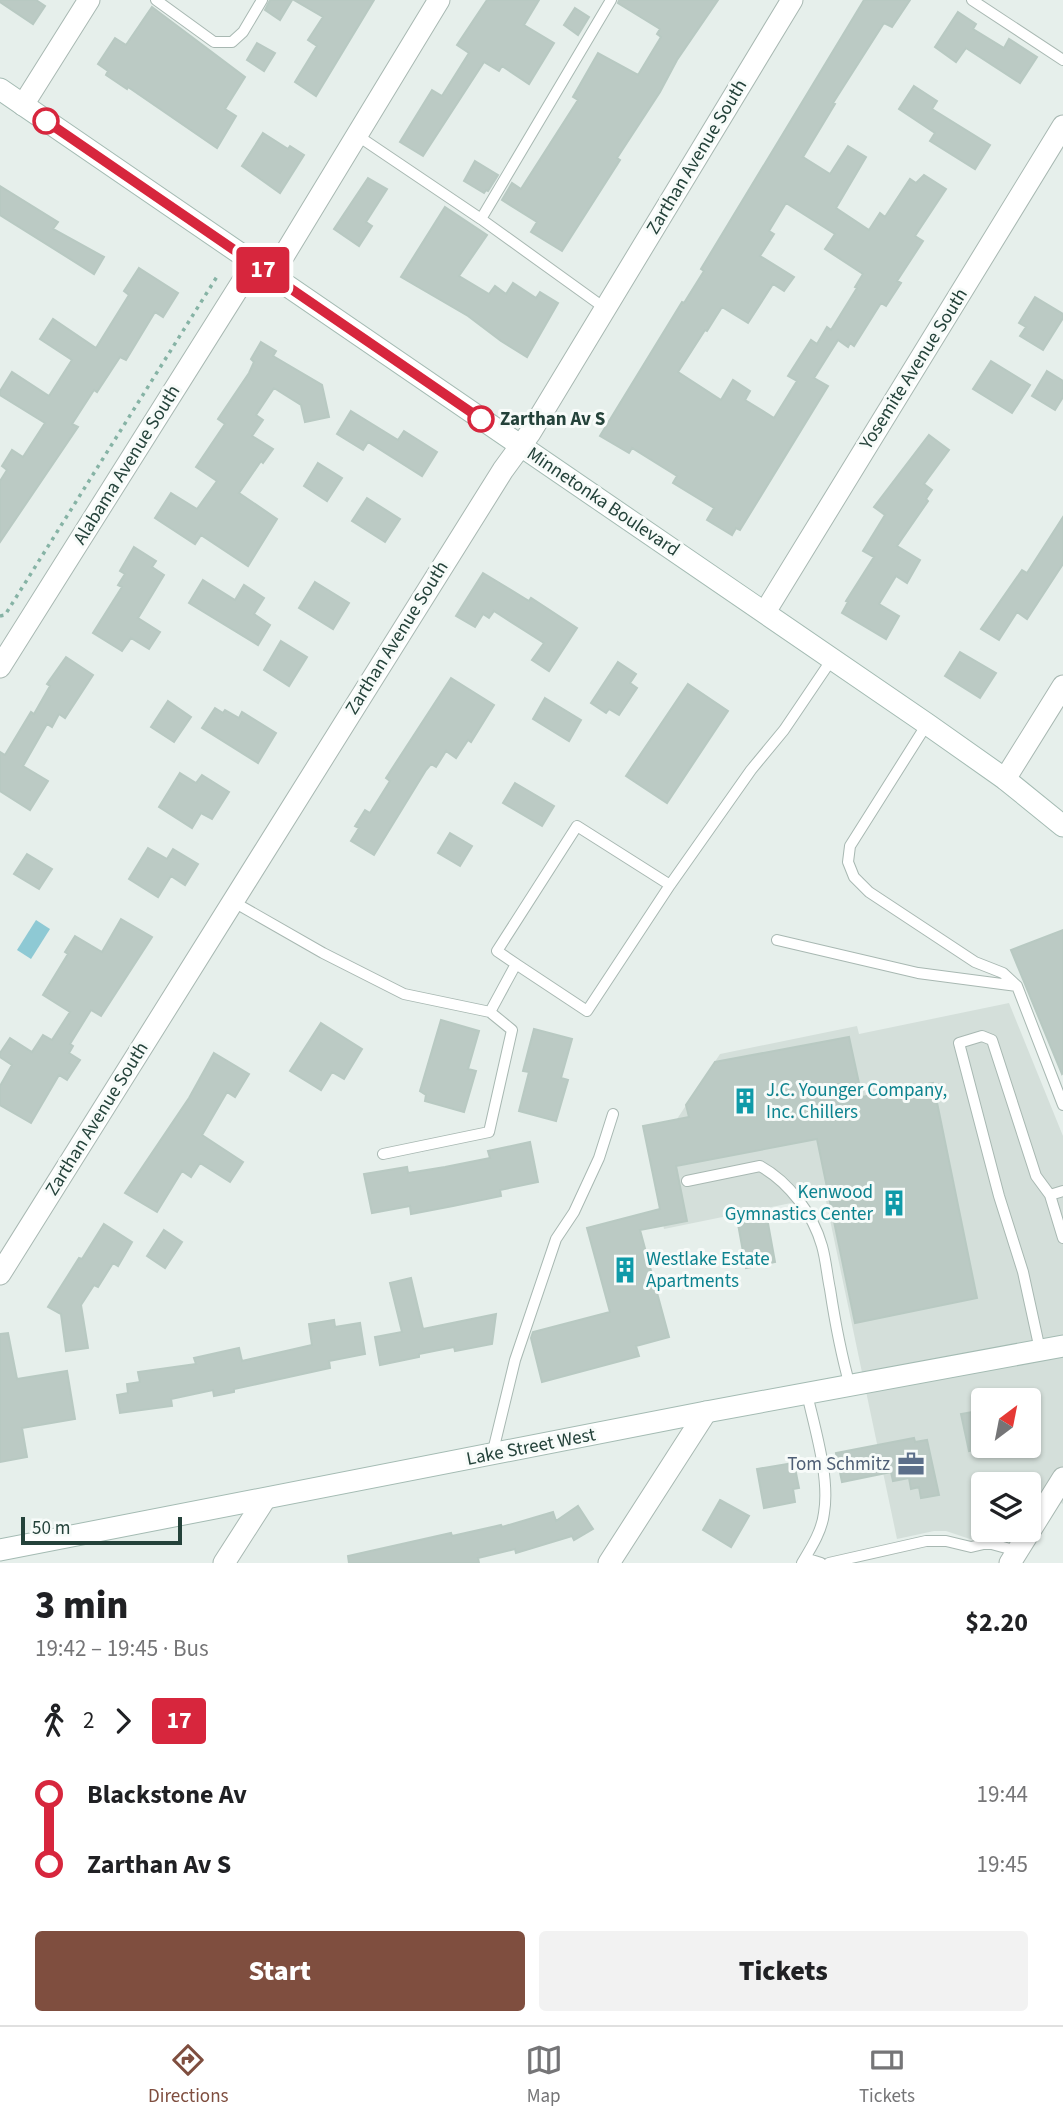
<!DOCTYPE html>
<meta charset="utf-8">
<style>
:root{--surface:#fff;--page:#f2f2f2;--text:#202124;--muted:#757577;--line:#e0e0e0;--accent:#7f4e3f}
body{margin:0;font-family:"Source Sans 3",sans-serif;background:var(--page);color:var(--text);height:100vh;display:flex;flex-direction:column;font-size:26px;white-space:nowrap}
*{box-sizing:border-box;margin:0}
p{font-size:23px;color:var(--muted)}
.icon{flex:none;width:38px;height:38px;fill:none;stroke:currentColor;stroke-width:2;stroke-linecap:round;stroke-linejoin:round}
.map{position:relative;height:1563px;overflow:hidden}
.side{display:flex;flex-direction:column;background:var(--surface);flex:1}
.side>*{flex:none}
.badge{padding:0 14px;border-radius:5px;font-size:24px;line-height:46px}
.needle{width:46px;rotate:32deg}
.tools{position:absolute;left:971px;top:1388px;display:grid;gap:14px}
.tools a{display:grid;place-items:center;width:70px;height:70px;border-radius:7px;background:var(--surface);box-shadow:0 2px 5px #0004;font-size:35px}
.scale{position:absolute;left:21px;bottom:18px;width:161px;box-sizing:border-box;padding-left:7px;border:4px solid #24423a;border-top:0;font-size:19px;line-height:24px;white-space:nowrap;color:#24423a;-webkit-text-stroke:5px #f7fbf9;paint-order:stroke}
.map>.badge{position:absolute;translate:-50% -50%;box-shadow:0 0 0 4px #fff}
.legs{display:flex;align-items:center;gap:10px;height:77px;padding:0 35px;font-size:23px}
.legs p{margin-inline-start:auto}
.summary{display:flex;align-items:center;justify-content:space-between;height:119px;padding:0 35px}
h1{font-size:38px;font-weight:800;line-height:52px}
.button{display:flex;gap:14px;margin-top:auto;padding:14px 35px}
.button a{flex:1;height:80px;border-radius:7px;background:var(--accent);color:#fff;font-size:28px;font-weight:800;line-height:80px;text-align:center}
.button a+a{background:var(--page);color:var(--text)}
ul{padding:0 35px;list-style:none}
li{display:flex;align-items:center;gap:24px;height:70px;font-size:26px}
li i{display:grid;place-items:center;width:10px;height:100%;margin:0 9px;background:currentColor}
li i::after{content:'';width:18px;height:18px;margin:-9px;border:5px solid;border-radius:50%;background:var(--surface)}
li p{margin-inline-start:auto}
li:first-child i{background:linear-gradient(#0000 50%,currentColor 0)}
li:last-child i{background:linear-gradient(currentColor 50%,#0000 0)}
.tabs{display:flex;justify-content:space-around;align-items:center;height:98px;border-top:2px solid var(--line);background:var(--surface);font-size:19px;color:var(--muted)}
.tabs a{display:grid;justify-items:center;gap:4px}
.tabs .on{color:var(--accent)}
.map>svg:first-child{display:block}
</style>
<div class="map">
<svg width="1063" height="1563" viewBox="0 0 1063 1563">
<rect width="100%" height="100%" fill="#e6efeb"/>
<path fill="#d4dfda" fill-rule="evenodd" d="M1009,1003L1063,1136V1504L1035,1487L1029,1499V1484H984V1530H1013L1010,1535L1003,1539L987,1536L970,1539L946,1531H934L897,1539L825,1196L664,1229L643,1126L677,1119L720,1054L857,1026L859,1034ZM984,1400H1029V1446H984Z"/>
<path fill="#8ec9d4" d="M36,920L50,929L31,959L17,950Z"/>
<path fill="#bbcac4" stroke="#b8c9c2" stroke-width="2" fill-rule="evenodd" d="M0,0H36L45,6L33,24L0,2Z
M270,0H292L280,20L265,10Z
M294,0H374L316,96L295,82L317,46L308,40L323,17Z
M487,0H539L524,25L554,43L529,84L502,66L499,71L484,62L423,156L400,142L432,90L442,96L469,53L457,45Z
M619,0H718L677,60L660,92L617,158L620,160L562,251L531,232L537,222L502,200L512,183L521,189L578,100L573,97L598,53L638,75L661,37L657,34L660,29L618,3Z
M864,0H910L892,27L884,23L833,103L835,104L803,157L830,174L848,146L866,157L836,208L869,230L880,213L885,217L910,179L916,183L924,175L946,189L915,236L923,241L897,281L901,283L886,306L881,303L854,346L850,343L848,347L838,340L814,378L828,386L740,530L736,528L732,535L707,520L714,508L673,483L677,476L632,448L629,453L600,436L682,302L684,303L704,271L701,269ZM786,203L835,234L825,249L863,274L855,287L857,288L831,330L827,327L817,344L811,340L788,376L797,381L774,418L745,400L750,391L733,380L721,400L678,372L705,330L707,331L722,307L748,323L773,284L784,291L794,277L760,256L774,234L769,231Z
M152,7L245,77L225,109L236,116L217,148L128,87L127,89L106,75L108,71L98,64L115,38L126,45Z
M575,8L589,17L578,35L564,25Z
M958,12L976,24L973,29L1004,48L1009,39L1037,57L1020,83L966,48L956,62L935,47Z
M257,43L275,53L264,71L247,60Z
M914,86L937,101L932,109L990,145L975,169L930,141L935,133L899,109Z
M263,133L288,149L290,146L304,155L280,193L242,166Z
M475,161L498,175L488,191L486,190L484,193L464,181Z
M368,178L387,189L366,222L372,226L359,246L334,229Z
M0,186L58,222L53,229L104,257L94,274L0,215Z
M445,207L487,235L459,276L489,294L495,286L506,294L513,283L536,298L540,292L558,303L527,357L501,341L468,316L401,277Z
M139,268L178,293L163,317L155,312L126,360L120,357L97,392L94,390L72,424L78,427L0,542V481L7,470L2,466L12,450L23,457L45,423L0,395V391L12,372L49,396L72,360L40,339L53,319L96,348L129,295L124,291Z
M1035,297L1063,314V318L1043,350L1020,336L1026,327L1019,323Z
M261,342L276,351L273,356L322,385L329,417L305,422L301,405L274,388L256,415L263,420L252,436L273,449L263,463L261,461L239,493L277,519L248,566L201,535L195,544L155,518L171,493L197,509L217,481L196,467L225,424L218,419L249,373L254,362L251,359Z
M991,361L1030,385L1012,413L973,389Z
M1047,371L1063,381V397L1055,410L1032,396Z
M351,411L398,440L404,431L437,452L422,476L368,442L363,450L337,434Z
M929,435L949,450L924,484L932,490L926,499L928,501L897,546L920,560L907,583L896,576L879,604L899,616L886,639L842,613L848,602L846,601L874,557L863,551L885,515L874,507Z
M318,463L342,478L327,501L304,486Z
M367,498L400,519L385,542L352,521Z
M1063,517V564L1027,619L1017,612L999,640L981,629L1022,570L1027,573Z
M134,547L156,561L152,567L164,575L138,618L160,632L149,649L131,638L122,651L93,633L122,587L118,585L125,574L120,571Z
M483,573L529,601L531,598L577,628L549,671L532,660L544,643L494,611L489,618L483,614L475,627L456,616Z
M203,580L235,600L244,585L264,598L254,614L270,625L258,645L189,603Z
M315,582L349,603L333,629L299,608Z
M281,641L307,657L289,686L264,670Z
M960,652L996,673L980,698L945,676Z
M66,657L93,675L65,718L59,714L52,727L47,724L23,766L48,781L30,810L0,791V752L5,755L31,712L34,714L50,686L47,684Z
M618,662L636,674L630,683L637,688L619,715L609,709L606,713L591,703Z
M451,678L494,705L471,742L468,740L456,758L446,751L436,767L431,764L426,770L374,855L351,841L359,828L355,826L365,810L370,813L390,781L386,778Z
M688,684L728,711L667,803L626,776Z
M545,698L581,720L569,741L533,719Z
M168,701L191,717L174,742L151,727Z
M215,708L223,713L225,710L239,718L242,712L276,733L258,763L202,728Z
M180,773L196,783L202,775L229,792L212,819L201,813L192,828L159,807Z
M515,783L554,806L542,826L503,803Z
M450,833L472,846L460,866L438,853Z
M148,848L167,859L173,849L198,864L185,885L171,876L158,897L129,879Z
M27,854L52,869L39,889L14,874Z
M121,919L152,937L101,1016L91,1010L70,1044L73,1046L69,1053L80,1060L67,1080L59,1075L31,1123L0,1105V1086L12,1065L0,1057V1053L10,1038L32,1052L43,1035L52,1040L70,1012L43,995L68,954L65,952L75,936L102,952Z
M1063,930V1073L1062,1074L1011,950Z
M441,1020L479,1031L468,1069L476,1071L464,1112L425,1101L426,1095L420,1091Z
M321,1023L362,1049L344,1079L332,1072L321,1090L290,1071Z
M534,1029L572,1039L561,1078L568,1080L556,1121L519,1111L529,1072L523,1071Z
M849,1037L862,1097L933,1083L977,1298L855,1323L817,1139L676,1166L687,1221L640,1230L669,1337L636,1346L639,1356L542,1382L531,1338L533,1332L610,1312L587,1228L660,1209L643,1126L689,1117L686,1105L715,1062Z
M214,1053L249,1074L235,1097L227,1092L202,1135L243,1162L230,1182L200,1163L191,1177L182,1171L157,1212L125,1193L189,1098Z
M530,1142L538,1182L500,1190L501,1196L453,1206L411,1214L410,1206L372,1213L364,1174L407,1167L408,1173L445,1167L490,1158L488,1151Z
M767,1218L775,1262L746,1268L738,1224Z
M104,1224L132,1242L118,1266L113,1263L98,1287L94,1285L81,1305L88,1348L66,1351L61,1314L48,1307L79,1258L82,1259Z
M164,1230L182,1242L165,1268L147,1256Z
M411,1278L423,1329L496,1314L492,1344L455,1351L454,1347L419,1354V1357L380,1365L375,1337L402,1332L390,1283Z
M334,1320L335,1327L360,1323L365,1354L329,1361L330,1368L234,1389V1392L214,1396L213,1390L171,1399L172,1406L120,1413L117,1395L128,1393L127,1384L140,1382L138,1372L196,1364L194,1358L239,1348L242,1361L312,1345L309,1324Z
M8,1333L17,1379L67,1371L75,1419L22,1428L27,1457L0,1462V1334Z
M984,1410V1448L969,1451L961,1414Z
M914,1438L915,1442L927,1440L939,1495L921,1498L919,1487L911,1489L909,1478L893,1481L891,1472L842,1482L836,1453Z
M794,1463L799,1488L793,1489L795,1502L764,1508L757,1469Z
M720,1500L749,1516L731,1547L703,1530Z
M578,1506L593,1529L574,1540L572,1536L516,1553L515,1549L478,1558L479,1563H349L348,1556L451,1533L452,1536L501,1525L502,1527L553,1512L556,1521Z"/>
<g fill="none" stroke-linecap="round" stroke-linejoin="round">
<g stroke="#a8b8b2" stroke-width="12">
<path id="lane" d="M156,0L214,42H232L243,32L262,0
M972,0L1063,60
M358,136L481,219
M606,309L481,219L611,0
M927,724L850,846L848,862L854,877L869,892L975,962L1003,973L1017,986L1063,1105
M232,901L323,953L404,994L490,1012L512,1030L489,1132L383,1154
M777,940L918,973L1017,986
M516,964L497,951L577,826L670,885
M490,1012L516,964L587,1011L670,885L751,770L784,730L832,659
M687,1181L760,1166C789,1182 813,1214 822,1246C826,1260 827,1275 830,1289C835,1322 841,1354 850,1386
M1050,1195L1063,1238
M1040,1350L1023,1272L999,1196L959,1043L982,1036L992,1040L1036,1176L1050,1195L1063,1191
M492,1455L515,1360L556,1239L574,1212L599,1158L613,1114
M805,1558L821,1563
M802,1563C811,1548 822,1531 824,1513C830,1478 815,1429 807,1394
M829,1563L926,1541H946L971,1547L988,1543L1017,1551"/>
</g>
<g stroke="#a8b8b2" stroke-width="23">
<path id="street" d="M23,105L89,0
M272,275L439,0
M765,612L1063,126
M0,667L254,263
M1005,779L1063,686
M0,1274L503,470L530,433L792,0
M224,1563L265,1499
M609,1563L706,1412
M1010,1563L1063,1478"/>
</g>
<g stroke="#a4bbb3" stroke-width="23">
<path id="secondary" d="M0,89L927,724L1005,779L1063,826
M0,1550L706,1412L1063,1346"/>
</g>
<path stroke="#86b3a5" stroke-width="3.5" stroke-dasharray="3.5 5" stroke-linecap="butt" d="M0,616L5,615L218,275"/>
<use href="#lane" stroke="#fff" stroke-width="10"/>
<use href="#street" stroke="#fff" stroke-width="21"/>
<use href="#secondary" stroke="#fff" stroke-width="21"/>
</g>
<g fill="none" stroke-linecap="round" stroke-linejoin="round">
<g stroke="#fff" stroke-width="16">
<path id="line-1" d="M46,121L481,419"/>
</g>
<use href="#line-1" stroke="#d7263d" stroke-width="10"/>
</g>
<defs>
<g id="building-bare" transform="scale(2.1)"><path d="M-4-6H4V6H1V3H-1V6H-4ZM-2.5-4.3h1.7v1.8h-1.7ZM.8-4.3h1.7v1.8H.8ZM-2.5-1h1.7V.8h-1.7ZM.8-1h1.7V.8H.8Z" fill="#0f9aa8" stroke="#f7fbf9" stroke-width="2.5" paint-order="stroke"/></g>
<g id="office-bare" transform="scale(2.1)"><path d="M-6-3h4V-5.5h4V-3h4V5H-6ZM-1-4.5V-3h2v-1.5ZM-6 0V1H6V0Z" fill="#5c6f8a" stroke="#f7fbf9" stroke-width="2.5" paint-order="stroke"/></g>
</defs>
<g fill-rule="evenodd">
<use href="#building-bare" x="745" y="1101"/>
<use href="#building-bare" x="894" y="1203"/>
<use href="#building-bare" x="625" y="1270"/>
<use href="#office-bare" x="911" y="1464"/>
</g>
<g fill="#fff" stroke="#d7263d" stroke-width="3.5">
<circle cx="46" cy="121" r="12"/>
<circle cx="481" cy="419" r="12"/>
</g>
<g text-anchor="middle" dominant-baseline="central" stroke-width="6" stroke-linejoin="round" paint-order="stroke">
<g font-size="19" fill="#24423a" stroke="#f7fbf9">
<text transform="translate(697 157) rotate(-59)">Zarthan Avenue South</text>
<text transform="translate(914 369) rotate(-58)">Yosemite Avenue South</text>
<text transform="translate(127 465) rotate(-58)">Alabama Avenue South</text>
<text transform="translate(603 502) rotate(34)">Minnetonka Boulevard</text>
<text transform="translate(397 638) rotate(-58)">Zarthan Avenue South</text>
<text transform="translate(97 1119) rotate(-58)">Zarthan Avenue South</text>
<text transform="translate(531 1447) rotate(-11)">Lake Street West</text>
</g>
<g font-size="19" font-weight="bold" fill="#24423a" stroke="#f7fbf9" text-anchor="start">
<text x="500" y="419">Zarthan Av S</text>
</g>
<g font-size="19" fill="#0d838f" stroke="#f7fbf9" text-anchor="start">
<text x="766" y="1090">J.C. Younger Company,<tspan x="766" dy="22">Inc. Chillers</tspan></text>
<text x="873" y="1192" text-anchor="end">Kenwood<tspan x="873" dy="22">Gymnastics Center</tspan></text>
<text x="646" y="1259">Westlake Estate<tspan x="646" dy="22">Apartments</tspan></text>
</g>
<g font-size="19" fill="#4e5e75" stroke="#f7fbf9" text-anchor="end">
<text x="890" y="1464">Tom Schmitz</text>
</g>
</g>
</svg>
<div class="tools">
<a><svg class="needle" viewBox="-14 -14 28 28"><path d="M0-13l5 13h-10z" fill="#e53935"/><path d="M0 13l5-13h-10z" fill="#757577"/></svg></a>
<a><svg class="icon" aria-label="layers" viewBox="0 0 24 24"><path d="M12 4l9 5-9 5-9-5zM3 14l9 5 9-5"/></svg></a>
</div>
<div class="scale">50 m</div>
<b class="badge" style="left:263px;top:270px;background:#d7263d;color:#fff">17</b>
</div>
<section class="side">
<div class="summary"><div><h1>3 min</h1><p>19:42 – 19:45 · Bus</p></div><b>$2.20</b></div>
<div class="legs"><svg class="icon" aria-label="walk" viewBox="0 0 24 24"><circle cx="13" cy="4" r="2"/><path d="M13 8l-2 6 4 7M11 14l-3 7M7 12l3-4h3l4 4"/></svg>2<svg class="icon" aria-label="forward" viewBox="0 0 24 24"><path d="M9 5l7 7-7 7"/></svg><b class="badge" style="background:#d7263d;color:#fff">17</b></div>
<ul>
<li><i style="color:#d7263d"></i><b>Blackstone Av</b><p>19:44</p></li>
<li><i style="color:#d7263d"></i><b>Zarthan Av S</b><p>19:45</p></li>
</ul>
<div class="button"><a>Start</a><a>Tickets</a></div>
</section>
<nav class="tabs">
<a class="on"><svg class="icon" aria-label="directions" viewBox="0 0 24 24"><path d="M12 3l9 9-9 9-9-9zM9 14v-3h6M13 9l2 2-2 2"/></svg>Directions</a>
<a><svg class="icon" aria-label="map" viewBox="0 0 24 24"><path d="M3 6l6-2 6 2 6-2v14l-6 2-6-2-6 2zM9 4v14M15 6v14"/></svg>Map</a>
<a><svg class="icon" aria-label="tickets" viewBox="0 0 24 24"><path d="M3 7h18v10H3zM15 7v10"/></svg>Tickets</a>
</nav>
